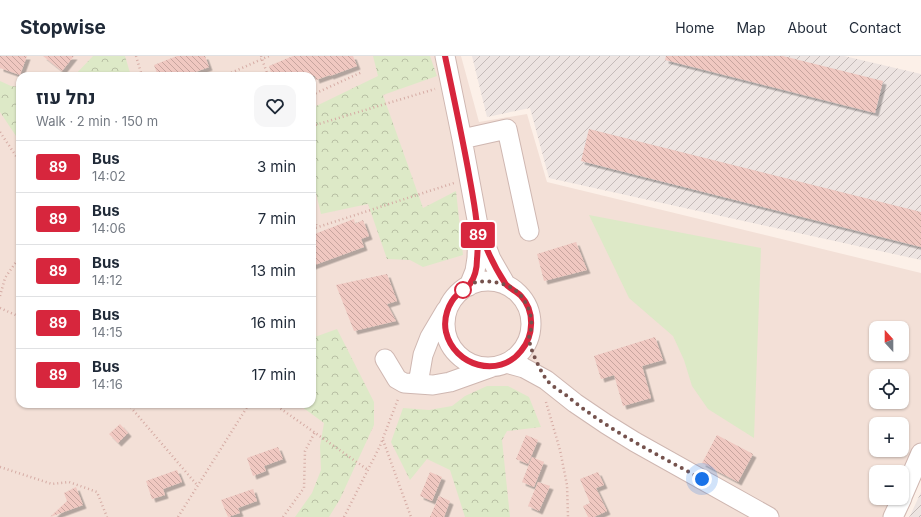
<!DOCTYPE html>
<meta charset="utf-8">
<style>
:root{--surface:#fff;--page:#f6f6f7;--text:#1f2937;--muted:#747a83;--line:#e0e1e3}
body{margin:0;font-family:Inter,Heebo,sans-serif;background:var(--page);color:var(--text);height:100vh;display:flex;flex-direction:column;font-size:15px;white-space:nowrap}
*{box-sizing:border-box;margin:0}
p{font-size:13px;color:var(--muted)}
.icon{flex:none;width:22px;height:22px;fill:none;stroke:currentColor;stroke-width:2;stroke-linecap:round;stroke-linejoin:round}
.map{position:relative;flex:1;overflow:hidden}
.drawer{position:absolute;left:16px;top:16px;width:300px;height:336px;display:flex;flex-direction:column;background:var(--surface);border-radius:12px;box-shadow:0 1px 3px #0004}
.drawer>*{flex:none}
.badge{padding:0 8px;border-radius:3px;font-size:14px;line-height:26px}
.needle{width:26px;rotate:339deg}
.buttons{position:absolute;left:869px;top:265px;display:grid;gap:8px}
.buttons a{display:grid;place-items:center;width:40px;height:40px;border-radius:8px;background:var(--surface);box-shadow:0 1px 3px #0004;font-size:20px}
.you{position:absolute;width:20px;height:20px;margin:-10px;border:3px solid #fff;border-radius:50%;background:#1a73e8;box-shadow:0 0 0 6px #1a73e833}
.map>.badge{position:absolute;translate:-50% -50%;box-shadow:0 0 0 2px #fff}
.round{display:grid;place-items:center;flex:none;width:42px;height:42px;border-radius:12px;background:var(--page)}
.head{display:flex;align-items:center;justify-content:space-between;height:68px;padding:0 20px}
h1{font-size:19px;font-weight:700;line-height:30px}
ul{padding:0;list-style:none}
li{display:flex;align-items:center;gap:12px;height:52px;padding:0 20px;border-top:1px solid var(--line)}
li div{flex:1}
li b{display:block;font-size:15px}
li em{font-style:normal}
li .badge{min-width:44px;font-weight:700;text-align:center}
header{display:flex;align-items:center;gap:24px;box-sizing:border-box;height:56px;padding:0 20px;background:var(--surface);border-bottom:1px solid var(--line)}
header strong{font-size:19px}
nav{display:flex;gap:22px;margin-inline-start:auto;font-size:14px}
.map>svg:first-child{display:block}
</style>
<header>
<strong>Stopwise</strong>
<nav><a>Home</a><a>Map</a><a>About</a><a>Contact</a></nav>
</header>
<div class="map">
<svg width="921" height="461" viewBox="0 0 921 461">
<defs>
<pattern id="industrial-furrows" width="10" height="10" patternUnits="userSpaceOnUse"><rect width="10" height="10" fill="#ede4e1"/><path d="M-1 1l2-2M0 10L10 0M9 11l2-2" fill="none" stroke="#c5bbb9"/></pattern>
<pattern id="park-crowns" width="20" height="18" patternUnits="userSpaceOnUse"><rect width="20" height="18" fill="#dde9c7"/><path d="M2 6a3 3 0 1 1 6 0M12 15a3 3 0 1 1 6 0" fill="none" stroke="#b8bfa4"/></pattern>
<pattern id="building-back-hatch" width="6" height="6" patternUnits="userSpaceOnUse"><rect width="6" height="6" fill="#f0c8c1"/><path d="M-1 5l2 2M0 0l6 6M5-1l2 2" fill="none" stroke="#c7a59f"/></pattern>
<filter id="shadow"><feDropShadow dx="3.5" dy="3.5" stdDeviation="0" flood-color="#0004"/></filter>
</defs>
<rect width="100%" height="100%" fill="#fcf0e8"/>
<path fill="#f3e0d7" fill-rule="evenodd" d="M0,0H461L479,66L527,58L547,126L921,217V423L905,461H0ZM20,20H312V348H20ZM876,272H902V298H876ZM876,320H902V346H876ZM876,368H902V394H876ZM876,416H902V442H876Z"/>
<path fill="url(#industrial-furrows)" d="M472,0H844L921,18V204L549,122L530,52L487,61Z
M921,436V461H909L910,460Z"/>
<path fill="#dde9c7" d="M589,159L761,192L754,382L708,353L692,330L684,304L673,280L629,242Z"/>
<path fill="url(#park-crowns)" d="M93,0H125L131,20H74Z
M373,0H430L437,20L383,39L423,152L456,135L463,199L423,211L410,204L387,203L368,148L321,158L315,133L312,134V52L378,20Z
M0,25L11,30L20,31V86L0,56Z
M337,273L374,346V369L340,443L329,461H295L312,437L321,414L320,390L324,367L298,348H312V282Z
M487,330H508L529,341L541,371L507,375L502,384L510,461H465L450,414L427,403L410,424L391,386L403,352L429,354L452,350L465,340Z"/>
<path fill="url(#building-back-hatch)" filter="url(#shadow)" d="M0,0H27L20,19L0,12Z
M43,0H74L62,15Z
M177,0H205L209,11L185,20H158L154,9Z
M293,0H353L357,10L330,20V19L316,24L315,20H272L269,10Z
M666,0H783L883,25L875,57L665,4Z
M589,73L921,156V191L581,105Z
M354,163L355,168L363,164L369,180L361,183L364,191L312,210V179Z
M576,186L587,214L544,225L537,198Z
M387,218L397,245L387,248L396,265L354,275L336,229Z
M655,281L663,304L642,310L651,342L623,350L614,319L601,323L594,300Z
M120,368L128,377L118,387L109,378Z
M526,379L538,384L528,408L516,403Z
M717,379L753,398L738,426L702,407Z
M278,391L283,403L264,410L266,415L253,420L247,402Z
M532,401L544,406L534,431L522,426Z
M177,414L182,426L163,433L165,439L152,443L146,425Z
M430,416L442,421L432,445L420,440Z
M598,416L604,429L596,432L607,455L594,461H588L583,450L590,447L580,423Z
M538,426L550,430L539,455L528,450Z
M76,431L83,449L50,461L67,445L64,437Z
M253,433L257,445L238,452L240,457L228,461L221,444Z
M439,440L450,445L444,461H430Z"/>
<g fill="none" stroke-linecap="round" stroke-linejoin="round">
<g stroke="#cfb7b1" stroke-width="21">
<path id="minor" d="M445,0L462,83L478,169L477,202L475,215L469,230
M462,83L507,73L529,175
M482,180L491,203L506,229
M445 268a43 43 0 1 1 86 0a43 43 0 1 1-86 0Z
M385,303L397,323L404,327L433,329L450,326L492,311
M506,307L524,312L546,324L575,347L606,368L635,386L769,461
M418,328L423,299L430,281L446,254
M902,441L921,397
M893,461L902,442"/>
</g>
<path stroke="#d5aba4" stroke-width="2.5" stroke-dasharray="1 3" stroke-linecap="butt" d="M136,0L142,20
M261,0L268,20
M224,20L269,0
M312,39L362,16
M312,70L435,33
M0,76L20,106
M312,157L317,171
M312,173L454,127
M0,240L5,222L20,200
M0,252L20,261
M546,346L560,394L567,429L568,461
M128,348L197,429
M274,348L368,414
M383,384L411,461
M0,411L52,428L69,426L97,436L107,461
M178,461L249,348
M283,461L304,432L305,395L315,376
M344,461L380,390L398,343"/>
<use href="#minor" stroke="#fff" stroke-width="19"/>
</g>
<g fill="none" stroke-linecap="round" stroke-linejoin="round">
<g stroke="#fff" stroke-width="9">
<path id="line" d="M445,0C453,38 461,75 468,113C473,142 480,172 477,203C477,211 475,221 470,228C467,232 461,234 458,238C448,247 443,263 446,276C454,310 499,323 521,295C534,280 535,255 521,240C516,235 508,232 505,227C495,212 488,197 482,181"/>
</g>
<use href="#line" stroke="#d7263d" stroke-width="6"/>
<path stroke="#75524d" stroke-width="4" stroke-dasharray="0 7.2" d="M463,234C472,221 502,224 515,234C526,243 533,258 531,272C531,275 530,278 529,281C529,292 540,314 546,323C551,330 561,335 567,340C608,374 656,398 702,423"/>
</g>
<circle fill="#fff" stroke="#d7263d" stroke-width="2" cx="463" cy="234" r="8"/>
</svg>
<div class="buttons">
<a><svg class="needle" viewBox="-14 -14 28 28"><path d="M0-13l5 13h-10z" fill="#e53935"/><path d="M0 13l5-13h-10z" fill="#747a83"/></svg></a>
<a><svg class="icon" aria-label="locate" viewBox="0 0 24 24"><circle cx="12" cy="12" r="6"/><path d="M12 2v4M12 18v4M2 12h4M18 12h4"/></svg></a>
<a>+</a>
<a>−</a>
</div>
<div class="you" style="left:702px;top:423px"></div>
<b class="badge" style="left:478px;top:179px;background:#d7263d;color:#fff">89</b>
<section class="drawer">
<div class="head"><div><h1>נחל עוז</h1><p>Walk · 2 min · 150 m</p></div><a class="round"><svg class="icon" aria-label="heart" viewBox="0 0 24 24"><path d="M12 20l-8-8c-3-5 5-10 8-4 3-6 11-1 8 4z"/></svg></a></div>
<ul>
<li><span class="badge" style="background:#d7263d;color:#fff">89</span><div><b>Bus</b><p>14:02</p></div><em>3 min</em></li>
<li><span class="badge" style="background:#d7263d;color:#fff">89</span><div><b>Bus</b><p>14:06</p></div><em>7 min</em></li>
<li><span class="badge" style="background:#d7263d;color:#fff">89</span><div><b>Bus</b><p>14:12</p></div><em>13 min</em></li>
<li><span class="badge" style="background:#d7263d;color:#fff">89</span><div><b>Bus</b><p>14:15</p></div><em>16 min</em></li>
<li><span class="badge" style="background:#d7263d;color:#fff">89</span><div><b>Bus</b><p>14:16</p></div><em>17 min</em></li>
</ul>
</section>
</div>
